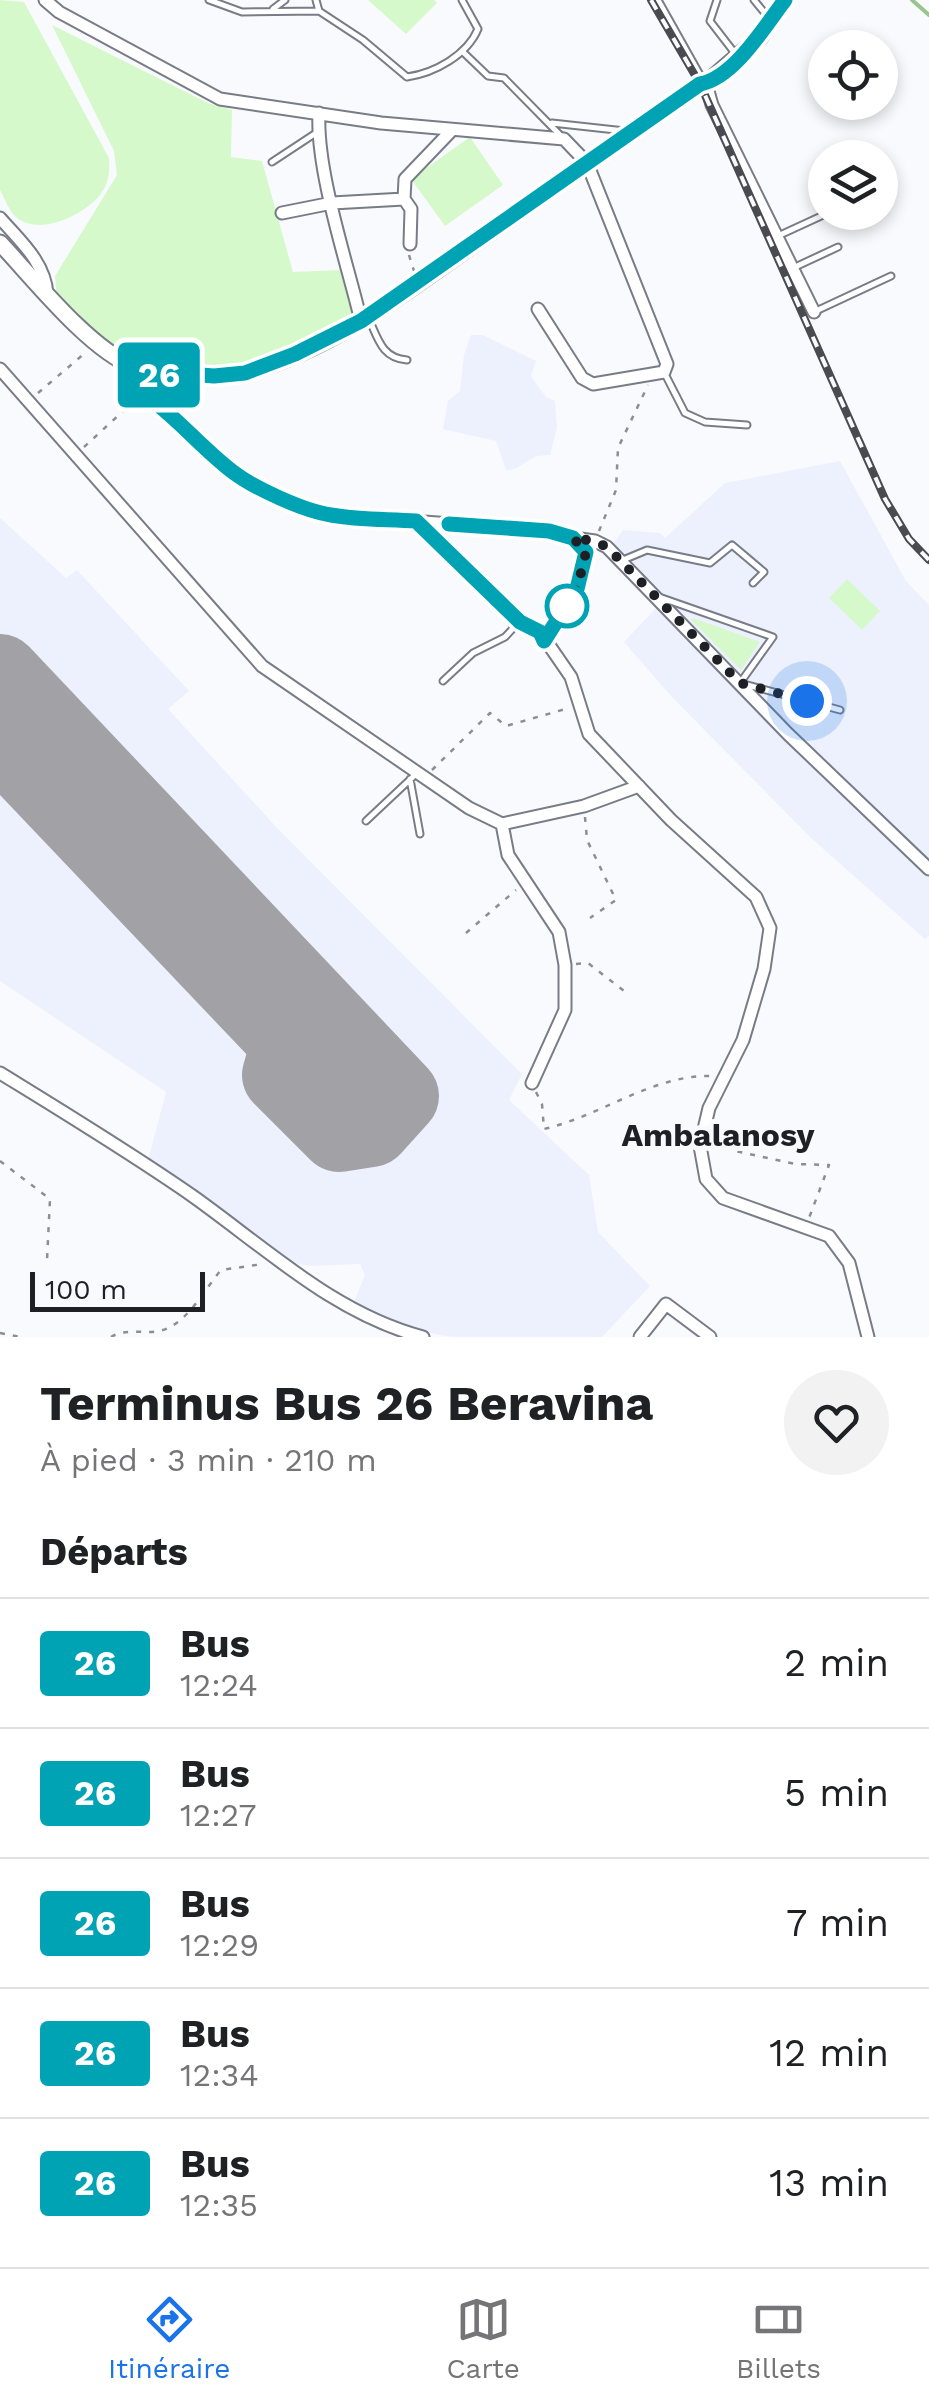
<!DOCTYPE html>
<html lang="fr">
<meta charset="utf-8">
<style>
:root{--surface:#fff;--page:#f2f2f2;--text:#202124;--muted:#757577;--line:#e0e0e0;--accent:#1a73e8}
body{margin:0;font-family:"Work Sans",sans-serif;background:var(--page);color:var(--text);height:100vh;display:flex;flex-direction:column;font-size:38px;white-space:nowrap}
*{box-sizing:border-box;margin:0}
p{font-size:32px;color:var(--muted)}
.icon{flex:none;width:55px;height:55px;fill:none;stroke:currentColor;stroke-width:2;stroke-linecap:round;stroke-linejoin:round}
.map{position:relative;height:1337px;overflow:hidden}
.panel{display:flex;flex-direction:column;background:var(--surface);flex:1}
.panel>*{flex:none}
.badge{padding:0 20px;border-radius:8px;font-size:35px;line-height:65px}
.fabs{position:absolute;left:808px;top:30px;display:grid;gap:20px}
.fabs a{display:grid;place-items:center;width:90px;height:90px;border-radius:50%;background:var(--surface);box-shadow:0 5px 15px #0003;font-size:50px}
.scale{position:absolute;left:30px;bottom:25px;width:175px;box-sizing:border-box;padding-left:10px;border:5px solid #1f2025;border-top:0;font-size:28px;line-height:35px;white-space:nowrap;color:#1f2025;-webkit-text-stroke:8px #f9fafd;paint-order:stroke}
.you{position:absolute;width:50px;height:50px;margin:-25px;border:8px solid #fff;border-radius:50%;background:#1a73e8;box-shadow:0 0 0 15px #1a73e833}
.map>.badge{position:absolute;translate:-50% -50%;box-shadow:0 0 0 5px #fff}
h2{padding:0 40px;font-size:38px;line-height:90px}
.round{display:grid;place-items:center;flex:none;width:105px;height:105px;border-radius:52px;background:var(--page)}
.overview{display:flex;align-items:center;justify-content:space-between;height:170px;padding:0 40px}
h1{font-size:48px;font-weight:700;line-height:75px}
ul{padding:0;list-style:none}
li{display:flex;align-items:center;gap:30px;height:130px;padding:0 40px;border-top:2px solid var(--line)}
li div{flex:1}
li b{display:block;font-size:38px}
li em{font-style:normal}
li .badge{min-width:110px;font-weight:700;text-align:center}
.tabs{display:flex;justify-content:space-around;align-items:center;height:140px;border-top:2px solid var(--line);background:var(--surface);font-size:28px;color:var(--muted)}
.tabs a{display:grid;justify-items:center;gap:5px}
.tabs .active{color:var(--accent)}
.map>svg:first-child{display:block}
</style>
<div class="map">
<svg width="929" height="1337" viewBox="0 0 929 1337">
<rect width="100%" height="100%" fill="#f9fafd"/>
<path fill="#ecf1fd" d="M471,335H483L536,361L531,376L546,397L555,401L557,428L550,455L536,456L515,469L506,470L496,441L443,429L448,401L460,391L464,355Z
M840,461L906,581L929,605V936L925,939L810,837L672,697L624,642L657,607L605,556L623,530L660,533L665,538L725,483Z
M0,518L66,578L77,570L189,691L168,709L278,829L522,1074L509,1100L589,1175L598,1232L650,1286L602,1337H451L391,1325L353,1305L365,1275L360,1264L312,1266L279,1261L147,1164L166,1092L0,981Z"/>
<path fill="#d6f9cb" d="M0,0L24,2L109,158C110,172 109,183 100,195C84,215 39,237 16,217C9,211 5,199 0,190Z
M368,0H434L437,3L406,34Z
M52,25L208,103L232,110L231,157L262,161L293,272L340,270L352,314C326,329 299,348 271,358C218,375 155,377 107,347C89,335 73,314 57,299L55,276L117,175L114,151Z
M470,137L503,185L445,226L411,179Z
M847,579L880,611L862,630L829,598Z
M693,618L760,642L741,670L691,620Z"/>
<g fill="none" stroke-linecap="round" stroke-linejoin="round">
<path stroke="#9bc48e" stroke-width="4" d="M912,0L929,15"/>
<path stroke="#a2a2a6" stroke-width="80" d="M0,674L399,1096L371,1127L339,1132L282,1075L291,1043L0,737"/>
<g stroke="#777c87" stroke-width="9">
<path id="lane" d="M209,0L242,12L319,11
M316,0L319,11L363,40L407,77C435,73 467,55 478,29L462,0
M658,0L704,82
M717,0L710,21L737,56
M754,0L768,17
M273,9L285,0
M463,52L488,76L504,78L561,136
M552,123L625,131
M272,162L316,133
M880,190L884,188
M780,235L830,212
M793,268L838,247
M816,311L891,276
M369,319C378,339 382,358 407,360
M665,374L685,413L705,422L747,425
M623,560L647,550L710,563L732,545L764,572L753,583
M659,597L773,637L740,683L840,710
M443,681L473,653L505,637L517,624
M410,779L420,834
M366,821L416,774"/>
</g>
<g stroke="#777c87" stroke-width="15">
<path id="street" d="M45,0L59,12L220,99L381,123L564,139L587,163L667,364L664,372L593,384L582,378L538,309
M706,84L712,105L814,312
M319,113C316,171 347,262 361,321
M282,213L332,203L404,199
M0,218C20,241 45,262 47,294
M410,244L411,209L404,199L405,179L451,131
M116,358L141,394L151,400
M0,369L262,666L469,808L502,824L584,806L639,786
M162,372L151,387V400L236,475L277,496L328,515L549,531L573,538L586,552C581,588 561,610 545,641
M416,521L519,621L540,632L571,677L589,734L671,820L756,897L770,928L764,969L743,1040L709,1108L700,1146L706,1179L723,1198L829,1236L849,1263L868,1337
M573,538L595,541L607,547L788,734L929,869
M502,824L508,855L559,932L565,965V1010L532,1083
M0,1073C65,1113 131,1153 194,1197C267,1249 335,1314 423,1337
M640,1337L666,1304L710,1337"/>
</g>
<g stroke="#777c87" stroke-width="19">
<path id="secondary" d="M0,243C33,278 89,349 133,366C160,376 218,380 246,372C334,350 416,284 489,233C559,183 630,134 700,84H706L759,38L785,0"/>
</g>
<path stroke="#8d8e92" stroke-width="2.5" stroke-dasharray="5 8" stroke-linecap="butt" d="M409,255L414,271
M38,393L85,353
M84,447L133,402
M599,531L616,490L618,448L648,385
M432,770L490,713L506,726L569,708
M585,817L587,840L616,900L590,918
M466,933L516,890
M576,964L588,963L624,991
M536,1092L542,1104L544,1129C601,1116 653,1074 713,1076
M712,1146L795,1164L829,1165L809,1218
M0,1161L50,1199L47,1260
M0,1333L21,1337
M111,1337C126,1328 143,1334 159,1331C186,1326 204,1290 221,1270L263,1264"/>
<use href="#lane" stroke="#fff" stroke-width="5"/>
<use href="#street" stroke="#fff" stroke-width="11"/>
<use href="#secondary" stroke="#fff" stroke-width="15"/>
<g stroke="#4a4b50" stroke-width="8">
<path id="rail" d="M651,0L700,84L885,499L909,539L929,560"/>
</g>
<use href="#rail" stroke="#f9fafd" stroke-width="4" stroke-dasharray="11" stroke-linecap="butt"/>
</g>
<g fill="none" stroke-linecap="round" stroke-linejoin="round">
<g stroke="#fff" stroke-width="22">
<path id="line" d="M449,524L549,531L573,538L586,552L577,589L544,641L540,632L520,622L416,521C388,519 359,520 331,515C304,511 254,488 233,472C204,450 181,422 152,400L151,387L162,372L214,376L245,373L295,354L361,321L700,84C734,78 765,26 785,0"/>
</g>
<use href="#line" stroke="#00a3b4" stroke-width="15"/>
<path stroke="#1f2025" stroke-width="10" stroke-dasharray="0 18" d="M567,606L577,589L586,552L573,538L594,541L607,547L740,683L807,701"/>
</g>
<circle fill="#fff" stroke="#00a3b4" stroke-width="5" cx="567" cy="606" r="20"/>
<g text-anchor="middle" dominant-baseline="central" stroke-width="10" stroke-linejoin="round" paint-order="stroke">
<g font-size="32" font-weight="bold" fill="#1f2025" stroke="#f9fafd">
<text x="718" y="1135">Ambalanosy</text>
</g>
</g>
</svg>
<div class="fabs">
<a><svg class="icon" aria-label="locate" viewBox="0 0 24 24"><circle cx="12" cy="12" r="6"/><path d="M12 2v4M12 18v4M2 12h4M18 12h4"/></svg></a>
<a><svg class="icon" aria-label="layers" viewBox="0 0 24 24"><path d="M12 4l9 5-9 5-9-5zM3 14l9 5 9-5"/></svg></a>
</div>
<div class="scale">100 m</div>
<div class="you" style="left:807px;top:701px"></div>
<b class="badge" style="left:159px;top:375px;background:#00a3b4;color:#fff">26</b>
</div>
<section class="panel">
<div class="overview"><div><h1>Terminus Bus 26 Beravina</h1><p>À pied · 3 min · 210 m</p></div><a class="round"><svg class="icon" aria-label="heart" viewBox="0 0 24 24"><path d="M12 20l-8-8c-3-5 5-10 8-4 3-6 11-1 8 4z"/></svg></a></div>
<h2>Départs</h2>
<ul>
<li><span class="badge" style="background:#00a3b4;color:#fff">26</span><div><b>Bus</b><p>12:24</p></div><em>2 min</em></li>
<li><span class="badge" style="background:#00a3b4;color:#fff">26</span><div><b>Bus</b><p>12:27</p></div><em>5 min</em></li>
<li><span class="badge" style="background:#00a3b4;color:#fff">26</span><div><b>Bus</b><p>12:29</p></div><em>7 min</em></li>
<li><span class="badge" style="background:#00a3b4;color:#fff">26</span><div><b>Bus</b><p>12:34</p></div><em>12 min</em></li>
<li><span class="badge" style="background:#00a3b4;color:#fff">26</span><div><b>Bus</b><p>12:35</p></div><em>13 min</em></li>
</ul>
</section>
<nav class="tabs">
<a class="active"><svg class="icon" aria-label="directions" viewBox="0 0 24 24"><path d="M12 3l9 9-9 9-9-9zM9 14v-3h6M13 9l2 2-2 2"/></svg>Itinéraire</a>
<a><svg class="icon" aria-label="map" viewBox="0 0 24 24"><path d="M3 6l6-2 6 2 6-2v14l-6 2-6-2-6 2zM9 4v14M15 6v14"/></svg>Carte</a>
<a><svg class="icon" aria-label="tickets" viewBox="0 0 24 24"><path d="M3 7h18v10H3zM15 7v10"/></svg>Billets</a>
</nav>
